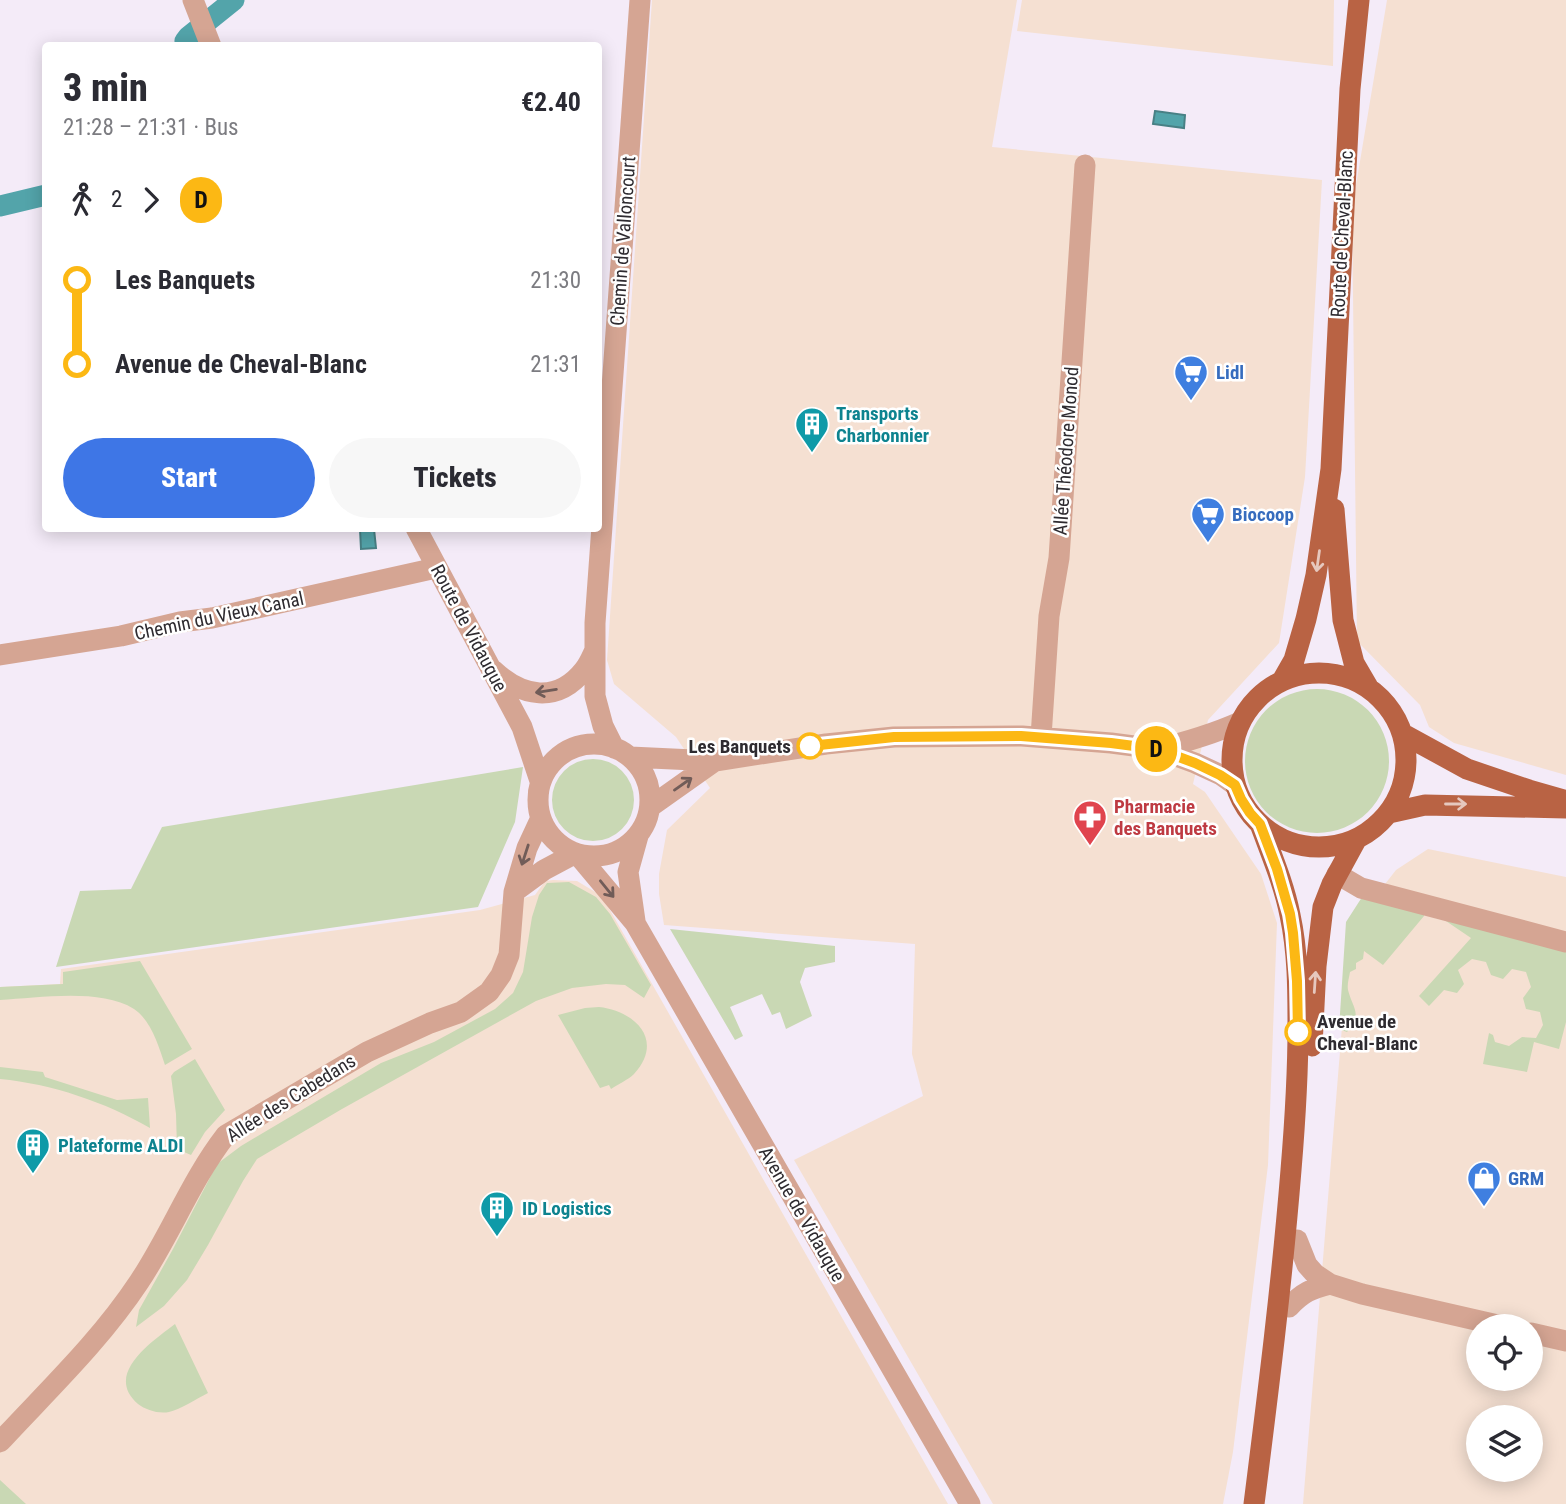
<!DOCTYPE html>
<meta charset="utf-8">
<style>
:root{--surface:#fff;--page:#f7f7f7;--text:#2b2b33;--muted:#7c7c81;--accent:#3e76e6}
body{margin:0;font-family:"Roboto Condensed",sans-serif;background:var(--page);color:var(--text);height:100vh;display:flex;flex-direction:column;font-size:26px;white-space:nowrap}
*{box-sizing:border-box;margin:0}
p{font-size:23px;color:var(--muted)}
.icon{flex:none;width:38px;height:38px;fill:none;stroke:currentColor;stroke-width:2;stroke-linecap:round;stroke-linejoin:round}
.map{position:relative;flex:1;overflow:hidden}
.panel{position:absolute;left:42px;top:42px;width:560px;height:490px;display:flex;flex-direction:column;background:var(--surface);border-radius:7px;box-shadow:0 4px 18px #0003}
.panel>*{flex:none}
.badge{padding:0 14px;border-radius:23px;font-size:24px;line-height:46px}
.fabs{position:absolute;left:1466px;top:1314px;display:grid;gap:14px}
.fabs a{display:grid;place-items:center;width:77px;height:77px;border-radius:50%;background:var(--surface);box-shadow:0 4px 18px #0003;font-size:35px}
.map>.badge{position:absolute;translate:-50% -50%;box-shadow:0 0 0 4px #fff}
.legs{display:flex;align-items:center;gap:10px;height:77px;padding:0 21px;font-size:23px}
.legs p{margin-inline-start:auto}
.summary{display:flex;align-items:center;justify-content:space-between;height:119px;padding:0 21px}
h1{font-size:38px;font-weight:800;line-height:52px}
.button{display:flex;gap:14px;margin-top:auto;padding:14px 21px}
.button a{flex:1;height:80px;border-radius:42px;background:var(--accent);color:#fff;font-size:28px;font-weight:800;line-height:80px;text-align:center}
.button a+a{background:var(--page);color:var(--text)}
ul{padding:0 21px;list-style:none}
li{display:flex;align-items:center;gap:24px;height:84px;font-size:26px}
li i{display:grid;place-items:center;width:10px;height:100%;margin:0 9px;background:currentColor}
li i::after{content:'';width:18px;height:18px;margin:-9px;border:5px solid;border-radius:50%;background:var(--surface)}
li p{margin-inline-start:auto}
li:first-child i{background:linear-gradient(#0000 50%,currentColor 0)}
li:last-child i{background:linear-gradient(currentColor 50%,#0000 0)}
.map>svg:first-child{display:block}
</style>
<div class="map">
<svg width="1566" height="1504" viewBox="0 0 1566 1504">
<rect width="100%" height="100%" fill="#f4ebf8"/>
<path fill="#f5e0d2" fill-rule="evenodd" d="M652,0H1017L992,147L1322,180L1305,477L1279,643L1208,720L1193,784L1205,792L1261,874L1277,923L1268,1165L1233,1452L1223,1504H993L794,1160L923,1096L912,1054L915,944L664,925L659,894V874L667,830L710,788L676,737L614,684L607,660Z
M1022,0H1334L1333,66L1017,31Z
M1387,0H1566V775L1454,743L1429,727L1420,705L1357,641L1352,209Z
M1428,849L1566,877V1504H1303L1350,929L1396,870ZM1479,1326H1531V1379H1479ZM1479,1418H1531V1470H1479Z
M553,880L577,881L602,896L948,1504H0V987L60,984L61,969L480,910L535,895L545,881Z"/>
<path fill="#c9d8b4" d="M1245 761a72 72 0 1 1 144 0a72 72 0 1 1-144 0Z
M552 800a41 41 0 1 1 82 0a41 41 0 1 1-82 0Z
M523,767L515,822L478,907L56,967L80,891L131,889L162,827Z
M569,882L596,897L610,914L651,985L644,998L625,985L606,984L572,988L536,1001L342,1109L257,1159L243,1181L208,1245L187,1280L164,1306L136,1327L139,1310L173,1249L217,1164L241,1146L381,1063L434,1042L495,1009L513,993L523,972L532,917L539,895L547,883Z
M1364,894L1424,911V916L1383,965L1364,951L1363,959L1356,963V969L1350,972C1349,978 1347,984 1348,990C1353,1009 1363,1014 1347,1032L1339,1029L1346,922Z
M1440,917L1566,946V1022L1559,1049L1534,1042L1527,1072L1483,1064L1489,1033L1493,1035L1495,1042L1509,1046L1522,1037L1536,1038L1543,1025L1540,1012L1526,1009L1523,998L1531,987L1526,972L1512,969L1503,979L1491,975L1486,962L1472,959L1458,970L1464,984L1457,993L1444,990L1429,1006L1419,996L1471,938Z
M670,929L835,946V962L805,968L800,982L812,1016L786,1029L780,1012L772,1015L762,994L730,1007L743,1036L735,1040Z
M140,961L192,1049L165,1065C159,1047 151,1020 134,1009C100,988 39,998 0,1000V987L63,984V972Z
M599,1007C635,1011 665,1040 634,1074C628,1080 618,1084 611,1089L609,1085L600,1088L558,1015L585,1008Z
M195,1059L225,1110L205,1132L191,1155L177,1149L176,1114L171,1076L174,1072Z
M0,1067L43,1072L45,1077L117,1100L148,1098L150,1128C105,1102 52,1084 0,1079Z
M175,1324L208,1393C198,1398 179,1410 169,1412C158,1414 146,1410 138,1404C103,1374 153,1341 175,1324Z
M0,1480L26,1504H0Z"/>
<path fill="#53a4aa" stroke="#488085" stroke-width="2" d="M1155,111L1185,115L1184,128L1153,124Z
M360,529H374L376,548L361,549Z"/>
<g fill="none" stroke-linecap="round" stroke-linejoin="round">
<path stroke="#53a4aa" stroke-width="21" d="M187,46L185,41L188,37L234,0
M0,206L46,195"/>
<path stroke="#d5a593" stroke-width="21" d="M193,0L211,46
M416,528L522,727L540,781
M0,655L121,636L180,622L212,618L436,568
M493,670C522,697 557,704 584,670C589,664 592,656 595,650
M1041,737L1049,616L1059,558L1085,165
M538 800a56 56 0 1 1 112 0a56 56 0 1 1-112 0Z
M614,748L603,726L595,696V623L640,0
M1157,749C1186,742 1213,734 1240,722
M630,757L715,761L826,744L894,737L1022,736L1111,743L1157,749L1195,763L1221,775L1235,785
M650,807L715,761
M578,855L635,923L970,1504
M1337,874L1361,888L1566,942
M514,892L544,870L574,854
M635,921L628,872L638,836
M1297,1240L1307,1265L1315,1274L1330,1284L1362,1294L1502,1326
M1289,1307C1303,1292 1311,1289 1330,1284
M1531,1333L1566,1341
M0,1442C48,1390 100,1341 139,1282C171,1234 191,1180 226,1135L367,1052L430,1023L461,1012L489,992L501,975L509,955L514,892L527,848L540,820"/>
<path stroke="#b96344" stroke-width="21" d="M1334,509L1343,620L1354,663L1368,687
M1232 760a87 87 0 1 1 174 0a87 87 0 1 1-174 0Z
M1282,681L1294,660L1306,619L1316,575L1331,469L1350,89L1359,0
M1403,734L1467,769L1529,790L1564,800
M1389,813L1425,805L1566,808
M1312,1046L1316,966L1323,907L1332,884L1356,840
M1254,1504C1268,1393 1282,1282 1291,1170C1295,1122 1298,1075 1298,1027C1298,990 1298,952 1290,915C1284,884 1271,854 1260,824"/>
</g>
<defs><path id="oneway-shaft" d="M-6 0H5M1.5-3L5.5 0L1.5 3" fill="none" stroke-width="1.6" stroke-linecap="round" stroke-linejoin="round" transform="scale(1.75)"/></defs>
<g stroke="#e6c8be">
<use href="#oneway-shaft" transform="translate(1318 561) rotate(98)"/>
<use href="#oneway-shaft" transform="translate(1456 804)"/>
<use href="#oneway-shaft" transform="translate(1315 982) rotate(-86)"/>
</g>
<g stroke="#715c58">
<use href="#oneway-shaft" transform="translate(546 691) rotate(171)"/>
<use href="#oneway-shaft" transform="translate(683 784) rotate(-35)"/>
<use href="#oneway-shaft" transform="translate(525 855) rotate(108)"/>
<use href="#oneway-shaft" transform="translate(607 889) rotate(51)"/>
</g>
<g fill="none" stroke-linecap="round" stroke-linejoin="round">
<g stroke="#fff" stroke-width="16">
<path id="line-1" d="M810,746L894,737L1021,736L1111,743L1157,749L1195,763L1220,775L1235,785L1241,799L1250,813L1260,824L1277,869L1290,914L1293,933L1297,981L1298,1032"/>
</g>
<use href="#line-1" stroke="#fcb814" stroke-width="10"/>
</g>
<defs>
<g id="supermarket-pin" transform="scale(1.75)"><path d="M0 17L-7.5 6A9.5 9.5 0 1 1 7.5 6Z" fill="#3f7fe0" stroke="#fff"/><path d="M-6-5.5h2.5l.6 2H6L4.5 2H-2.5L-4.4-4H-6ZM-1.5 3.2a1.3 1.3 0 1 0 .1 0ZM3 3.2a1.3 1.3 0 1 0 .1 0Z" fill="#fff"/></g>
<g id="building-pin" transform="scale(1.75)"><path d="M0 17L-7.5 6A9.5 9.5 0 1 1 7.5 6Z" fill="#0f9aa8" stroke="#fff"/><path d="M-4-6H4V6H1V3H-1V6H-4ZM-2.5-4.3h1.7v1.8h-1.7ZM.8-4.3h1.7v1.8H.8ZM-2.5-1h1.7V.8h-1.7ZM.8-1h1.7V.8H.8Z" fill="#fff"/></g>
<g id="pharmacy-pin" transform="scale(1.75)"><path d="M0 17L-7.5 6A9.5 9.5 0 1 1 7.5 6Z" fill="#e0444e" stroke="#fff"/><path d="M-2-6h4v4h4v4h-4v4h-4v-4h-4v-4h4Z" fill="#fff"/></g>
<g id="shop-pin" transform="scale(1.75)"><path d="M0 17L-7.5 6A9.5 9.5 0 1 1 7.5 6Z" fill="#3f7fe0" stroke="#fff"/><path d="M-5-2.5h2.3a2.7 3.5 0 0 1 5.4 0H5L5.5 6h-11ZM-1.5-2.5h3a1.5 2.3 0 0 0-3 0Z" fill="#fff"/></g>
</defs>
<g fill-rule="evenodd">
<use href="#supermarket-pin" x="1191" y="372"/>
<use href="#building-pin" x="812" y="424"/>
<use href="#supermarket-pin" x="1208" y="514"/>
<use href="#pharmacy-pin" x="1090" y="817"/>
<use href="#building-pin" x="33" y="1145"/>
<use href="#shop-pin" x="1484" y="1178"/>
<use href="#building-pin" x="497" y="1208"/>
</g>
<g fill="#fff" stroke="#fcb814" stroke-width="3.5">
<circle cx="810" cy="746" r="12"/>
<circle cx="1298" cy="1032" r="12"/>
</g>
<g text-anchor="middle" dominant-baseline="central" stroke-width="5" stroke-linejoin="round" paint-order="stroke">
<g font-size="19" fill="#2e2b30" stroke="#fff">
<text transform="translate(1342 234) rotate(-87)">Route de Cheval-Blanc</text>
<text transform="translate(623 241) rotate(-86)">Chemin de Valloncourt</text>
<text transform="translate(1066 451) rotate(-86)">Allée Théodore Monod</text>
<text transform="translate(219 616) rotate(-12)">Chemin du Vieux Canal</text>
<text transform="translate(469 628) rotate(62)">Route de Vidauque</text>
<text transform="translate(291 1098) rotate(-32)">Allée des Cabedans</text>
<text transform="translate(802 1214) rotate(60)">Avenue de Vidauque</text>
</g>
<g font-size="19" font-weight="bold" fill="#366cbe" stroke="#fff" text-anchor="start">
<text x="1216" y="372">Lidl</text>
<text x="1232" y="514">Biocoop</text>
<text x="1508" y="1178">GRM</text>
</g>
<g font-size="19" font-weight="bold" fill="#0d838f" stroke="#fff" text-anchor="start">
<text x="836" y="413">Transports<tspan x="836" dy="22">Charbonnier</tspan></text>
<text x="58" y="1145">Plateforme ALDI</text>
<text x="522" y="1208">ID Logistics</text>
</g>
<g font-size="19" font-weight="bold" fill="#2e2b30" stroke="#fff" text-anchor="end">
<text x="791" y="746">Les Banquets</text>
<text x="1317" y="1021" text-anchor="start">Avenue de<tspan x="1317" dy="22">Cheval-Blanc</tspan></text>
</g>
<g font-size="19" font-weight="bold" fill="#be3a42" stroke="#fff" text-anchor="start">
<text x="1114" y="806">Pharmacie<tspan x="1114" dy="22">des Banquets</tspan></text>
</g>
</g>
</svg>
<div class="fabs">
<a><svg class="icon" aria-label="locate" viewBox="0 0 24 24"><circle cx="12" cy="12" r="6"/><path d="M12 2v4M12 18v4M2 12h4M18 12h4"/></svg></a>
<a><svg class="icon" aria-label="layers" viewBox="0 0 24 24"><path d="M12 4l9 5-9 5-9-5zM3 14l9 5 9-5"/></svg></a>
</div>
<b class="badge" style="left:1156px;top:749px;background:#fcb814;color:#111">D</b>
<section class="panel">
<div class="summary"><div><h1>3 min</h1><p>21:28 – 21:31 · Bus</p></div><b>€2.40</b></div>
<div class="legs"><svg class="icon" aria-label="walk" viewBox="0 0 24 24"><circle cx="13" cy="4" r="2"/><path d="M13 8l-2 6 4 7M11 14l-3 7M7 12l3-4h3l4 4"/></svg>2<svg class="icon" aria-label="forward" viewBox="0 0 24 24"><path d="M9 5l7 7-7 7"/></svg><b class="badge" style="background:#fcb814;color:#111">D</b></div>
<ul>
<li><i style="color:#fcb814"></i><b>Les Banquets</b><p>21:30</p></li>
<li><i style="color:#fcb814"></i><b>Avenue de Cheval-Blanc</b><p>21:31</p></li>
</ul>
<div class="button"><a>Start</a><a>Tickets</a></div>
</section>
</div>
